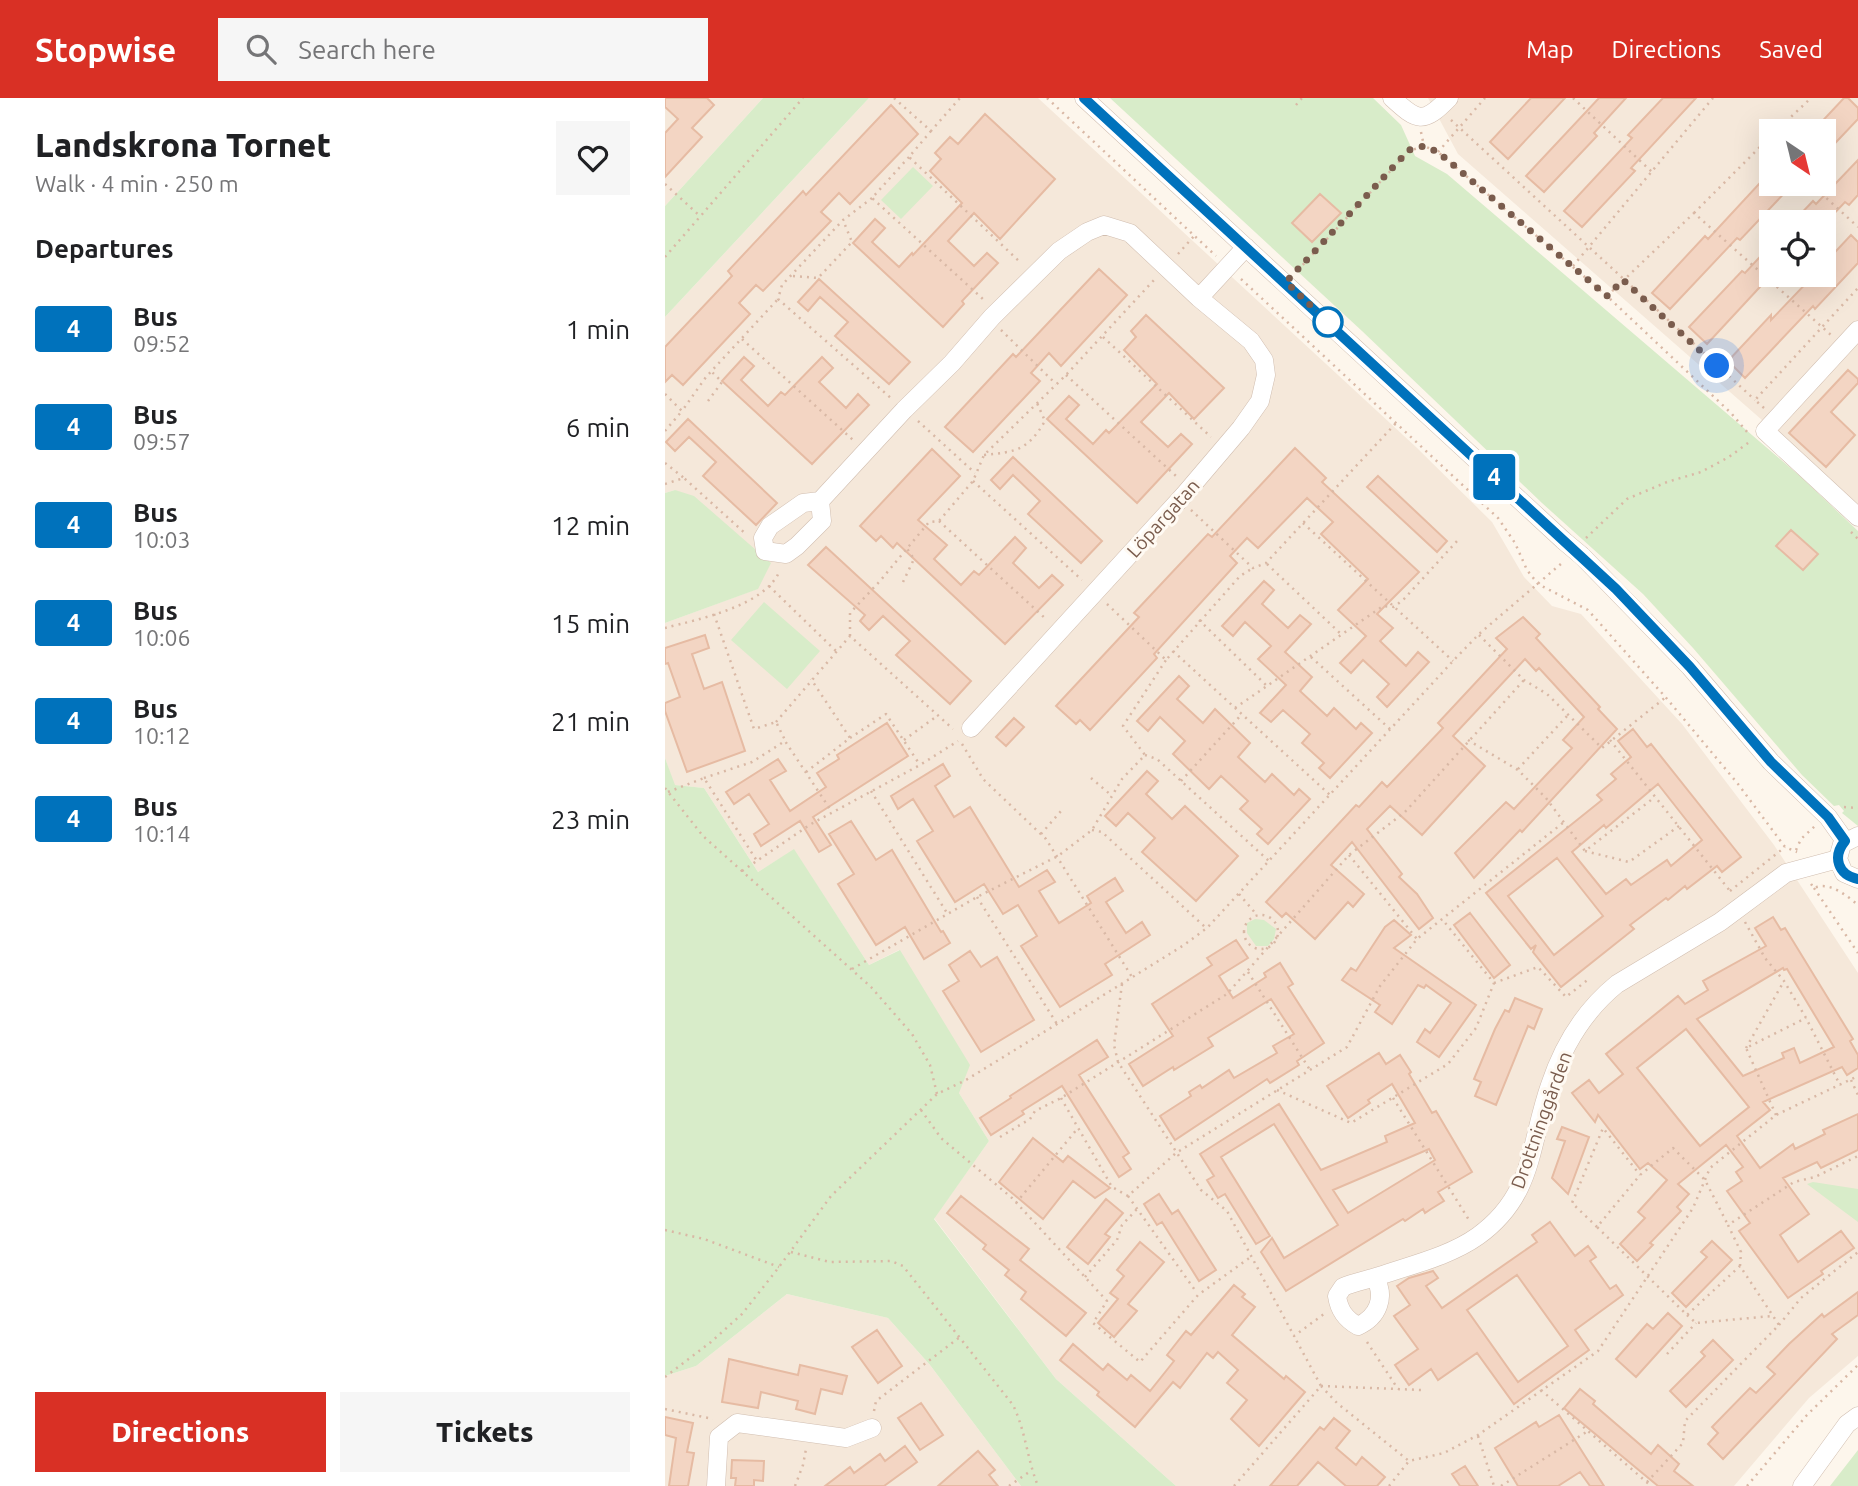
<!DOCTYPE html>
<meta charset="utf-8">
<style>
:root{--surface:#fff;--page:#f6f6f6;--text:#202124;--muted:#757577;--accent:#d93025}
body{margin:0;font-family:Ubuntu,sans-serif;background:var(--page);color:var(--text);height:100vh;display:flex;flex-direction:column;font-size:26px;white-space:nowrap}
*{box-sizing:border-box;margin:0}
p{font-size:23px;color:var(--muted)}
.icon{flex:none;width:38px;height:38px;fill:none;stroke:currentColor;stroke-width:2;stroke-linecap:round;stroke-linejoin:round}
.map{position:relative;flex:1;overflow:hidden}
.sheet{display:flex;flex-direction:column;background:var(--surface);width:665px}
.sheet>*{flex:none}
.badge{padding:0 14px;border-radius:5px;font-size:24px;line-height:46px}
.needle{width:46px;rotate:145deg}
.fabs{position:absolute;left:1094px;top:21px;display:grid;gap:14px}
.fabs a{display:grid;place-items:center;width:77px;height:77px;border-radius:0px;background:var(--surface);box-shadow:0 7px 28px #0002;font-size:35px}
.you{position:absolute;width:35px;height:35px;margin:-18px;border:5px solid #fff;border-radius:50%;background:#1a73e8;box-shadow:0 0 0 10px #1a73e833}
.map>.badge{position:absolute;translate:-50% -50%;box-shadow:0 0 0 4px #fff}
h2{padding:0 35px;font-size:26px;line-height:63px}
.round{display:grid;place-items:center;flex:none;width:74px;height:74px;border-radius:0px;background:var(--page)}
.head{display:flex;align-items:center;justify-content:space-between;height:119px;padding:0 35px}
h1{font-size:33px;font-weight:800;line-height:52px}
.primary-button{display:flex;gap:14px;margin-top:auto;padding:14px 35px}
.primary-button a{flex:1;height:80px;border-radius:0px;background:var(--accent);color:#fff;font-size:28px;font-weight:800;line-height:80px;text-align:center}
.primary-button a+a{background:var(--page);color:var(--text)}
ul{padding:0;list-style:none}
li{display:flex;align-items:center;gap:21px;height:98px;padding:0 35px}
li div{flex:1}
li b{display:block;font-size:26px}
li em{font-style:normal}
li .badge{min-width:77px;font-weight:700;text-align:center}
header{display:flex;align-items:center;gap:42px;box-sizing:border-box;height:98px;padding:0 35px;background:var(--accent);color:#fff}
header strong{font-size:33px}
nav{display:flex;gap:38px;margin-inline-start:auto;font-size:24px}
.search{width:490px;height:63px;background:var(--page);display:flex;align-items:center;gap:18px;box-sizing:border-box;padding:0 24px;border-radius:0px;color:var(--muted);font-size:26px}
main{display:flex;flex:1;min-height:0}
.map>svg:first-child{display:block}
</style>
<header>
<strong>Stopwise</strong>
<div class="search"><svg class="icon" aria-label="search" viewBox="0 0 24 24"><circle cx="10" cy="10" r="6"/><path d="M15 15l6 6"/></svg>Search here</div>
<nav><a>Map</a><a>Directions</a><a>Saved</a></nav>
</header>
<main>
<section class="sheet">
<div class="head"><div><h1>Landskrona Tornet</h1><p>Walk · 4 min · 250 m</p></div><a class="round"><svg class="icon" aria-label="heart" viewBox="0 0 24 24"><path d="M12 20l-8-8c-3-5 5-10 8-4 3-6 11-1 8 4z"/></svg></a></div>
<h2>Departures</h2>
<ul>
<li><span class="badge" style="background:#0072bc;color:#fff">4</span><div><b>Bus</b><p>09:52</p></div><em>1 min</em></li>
<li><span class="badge" style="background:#0072bc;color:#fff">4</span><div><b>Bus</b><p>09:57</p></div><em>6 min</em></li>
<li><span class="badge" style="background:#0072bc;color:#fff">4</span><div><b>Bus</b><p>10:03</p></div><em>12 min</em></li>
<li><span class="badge" style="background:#0072bc;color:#fff">4</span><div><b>Bus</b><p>10:06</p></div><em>15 min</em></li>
<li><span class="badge" style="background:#0072bc;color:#fff">4</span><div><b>Bus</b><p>10:12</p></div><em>21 min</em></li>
<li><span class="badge" style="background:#0072bc;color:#fff">4</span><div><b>Bus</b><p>10:14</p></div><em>23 min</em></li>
</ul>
<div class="primary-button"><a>Directions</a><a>Tickets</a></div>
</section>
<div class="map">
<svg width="1193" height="1388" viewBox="0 0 1193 1388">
<rect width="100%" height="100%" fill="#fdf6ec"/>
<path fill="#f5e8da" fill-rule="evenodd" d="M0,0H98L0,108Z
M204,0H373L751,349L827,424L859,479L887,508L916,516L1017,626L1109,747L1193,875V1258L1144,1300L1069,1388H511L391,1281L269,1120L324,1043L294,995L234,852L204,867L129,752L93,774L39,690L9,687L0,660V525L92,491L10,392L0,395V219Z
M763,0H1193V406L793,56ZM1106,33H1158V86H1106ZM1106,124H1158V177H1106Z
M122,1196L223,1220L265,1267L356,1388H0V1278L31,1268Z"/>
<path fill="#d8ecc9" d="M98,0H204L0,219V108Z
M445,0H708L736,27L750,58L782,76L1136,379L1193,433V728L1177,715L1179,713L1174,707L1169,708L1137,677L1028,550L978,496L877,405L697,233Z
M248,69L268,88L236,121L216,102Z
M10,392L29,398L106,465L93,491L0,525V395Z
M99,504L155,553L122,591L66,542Z
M0,660L10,687L39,690L93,774L129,751L204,867L235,852L305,967L294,995L324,1043L269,1121L391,1281L511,1388H356L265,1267L223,1220L122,1196L31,1268L0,1278Z
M590,821L599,822L611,831L609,841L603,848H591L582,835V825Z
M1148,1084L1193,1091V1124L1142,1086Z
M1193,1352V1388H1165Z"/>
<path fill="#f3d5c3" stroke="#e6bba3" stroke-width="2" fill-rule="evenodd" d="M0,0H42L49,7L27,30L37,39L0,79V35L13,21L0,9Z
M866,0H900L843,61L825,44Z
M934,0H961L929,35L932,38L879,94L861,78Z
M998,0H1031L966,70L970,73L917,129L899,113L967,40L963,37Z
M1179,0H1183L1193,10V21L1158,58V33H1148Z
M226,7L253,36L185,106L174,95L156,114L166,123L98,193L91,187L74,205L85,216L18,287L7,277L0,284V249L67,178L63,173L138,93L141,97Z
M320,16L390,81L335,141L309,115L283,143L309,168L322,155L333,165L297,203L299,206L278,229L188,145L210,121L220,130L207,144L234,169L247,155L248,157L297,105L265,73L276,61L270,55L285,39L293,46Z
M1193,62V97L1184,107L1180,104L1161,124H1128L1148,103L1151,106Z
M1106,73V86H1128L1075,142L1072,140L1005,211L987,195L1040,138L1043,141Z
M655,96L676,115L647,144L627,125Z
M1186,137L1193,144V165L1150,211L1148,208L1080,280L1063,263L1106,217V222L1149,177H1158V167Z
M1106,147V177L1042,246L1024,229L1077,173L1080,175Z
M434,171L462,197L396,268L384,255L366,275L375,283L308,354L280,329L348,256L351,259Z
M154,181L245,264L224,286L170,238L183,224L155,199L143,213L133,204Z
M481,217L559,290L529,321L504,295L476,324L503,349L516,336L527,346L472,405L382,321L404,298L414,307L401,321L428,346L441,332L444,335L492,286L459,252L471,239L466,233Z
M79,259L89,268L76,282L103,308L116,294L120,297L157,259L168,270L154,284L181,310L193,296L204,307L147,366L57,283Z
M1183,272L1193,281V285L1166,314L1190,337L1161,369L1124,335Z
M23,321L112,405L91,427L38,378L51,364L24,339L10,353L1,344Z
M630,350L661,380L657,384L754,474L712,516L728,530L715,543L741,568L753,554L764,564L722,609L712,599L724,586L698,562L686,575L675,565L701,538L673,512L703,481L656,436L668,424L642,400L593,450L582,440L565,458L572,465L489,556L492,560L425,632L415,622L411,626L391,608L474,519L469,515L543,436L547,439Z
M267,351L295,378L253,422L282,447L269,461L296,487L309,473L314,477L350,439L361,450L348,465L374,490L387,477L398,487L340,546L232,445L228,450L216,438L211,443L195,428Z
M348,359L437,443L416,465L363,416L375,403L348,377L335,391L326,382Z
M713,378L782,443L772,454L702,389Z
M1126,432L1153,456L1138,472L1111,448Z
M161,449L306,583L285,606L231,557L245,543L218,518L204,532L195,523L200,517L143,467Z
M599,483L609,492L597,506L623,530L635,517L646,526L620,554L647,579L635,593L662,618L669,610L691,631L696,625L707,635L665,680L654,670L659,665L637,645L645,636L618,612L606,624L595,615L621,587L593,561L606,548L580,524L568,538L557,528Z
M858,519L875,536L871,540L935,609L933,611L952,631L857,734L855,732L809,780L790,755L841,704L849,711L883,675L907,650L898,642L919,619L874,570L871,573L860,561L788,638L820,668L757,737L725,708L702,731L737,776L734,779L752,796L768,820L754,831L687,744L666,767L699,796L688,809L683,804L650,841L621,815L617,819L601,804L691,707L694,709L717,684L722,689L778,630L773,625L842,551L831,540Z
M40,537L44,550L27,556L39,591L57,584L80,653L22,674L0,613V605L15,599L3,565L0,566V550Z
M514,578L524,588L512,601L538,625L550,611L585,645L573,659L600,684L607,676L629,697L634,691L645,701L603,746L592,736L597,731L575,711L583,703L556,678L544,691L508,656L520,643L495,619L483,633L472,623Z
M349,620L359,629L341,648L331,639Z
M222,625L243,658L148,719L166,747L154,754L135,723L96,748L89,736L104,726L84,696L69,706L61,694L113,661L121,673L105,682L125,713L161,689L152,675L174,661L172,657Z
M968,631L982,649L986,646L1076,759L1057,774L1052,768L1022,791L1020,788L1003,802L1001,800L965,827L969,831L896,889L868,854L871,847L866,851L821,795L937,702L932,697L951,681L946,676L966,659L953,643ZM993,686L1037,742L1006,768L1002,762L966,787L961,781L941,796L907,754L939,727L941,730ZM892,760L938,818L889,857L843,798Z
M278,666L285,678L270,688L289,719L305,709L354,789L382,772L390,784L374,793L394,825L426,805L422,798L450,780L458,793L441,804L461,835L477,824L485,837L440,866L447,877L395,909L356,848L372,838L353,807L338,816L319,786L290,804L252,743L268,733L248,701L233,711L226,698Z
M482,673L493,683L481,696L507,721L520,708L573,758L531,803L477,754L490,740L463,715L451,728L440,718Z
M186,723L211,762L227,752L276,834L278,833L285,845L259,861L240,829L211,847L173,786L189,776L164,736Z
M805,815L845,867L829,880L789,827Z
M1108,819L1116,832L1120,830L1188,941L1185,943L1193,957V970L1182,977L1177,969L1098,1004L1105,1012L1072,1038L1095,1070L1128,1046L1130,1051L1160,1036L1158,1032L1193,1016V1052L1156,1070L1152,1064L1118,1080L1144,1116L1115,1137L1133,1164L1176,1133L1189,1150L1156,1173L1158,1176L1123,1200L1074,1133L1085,1125L1062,1093L1077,1083L1071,1074L1078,1069L1061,1047L1013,1086L1024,1096L1012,1109L1016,1113L985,1145L988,1147L972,1163L955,1146L980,1120L973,1114L1002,1082L983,1065L975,1071L933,1017L930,1024L907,995L924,982L934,995L958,976L941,956L1013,898L1020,906L1043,892L1038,883L1101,848L1090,830ZM1118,870L1119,872L1122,871L1169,949L1135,965L1129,950L1117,955L1119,960L1078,978L1032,921ZM1021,931L1084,1009L1035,1048L972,970Z
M729,822L746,837L729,850L811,907L774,959L752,944L760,931L765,935L786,905L761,887L759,890L753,887L727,926L710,914L715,907L677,882L686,870L691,873L720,829Z
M571,842L583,860L554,878L568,900L601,879L599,875L615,865L628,886L623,889L659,945L632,963L634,967L605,985L602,981L510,1042L495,1018L526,998L524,994L535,987L537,990L564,972L569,980L612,955L608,948L629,936L606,901L543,940L548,948L509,972L508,969L478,988L464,966L508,938L487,906L547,867L542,860Z
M305,853L316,869L332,859L369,922L316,954L278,893L294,883L284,867Z
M850,900L877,911L869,931L863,928L831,1007L810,998L816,984L809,981L830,931L840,912L844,914Z
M432,942L443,959L414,977L464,1055L458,1059L466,1071L454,1079L397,988L357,1013L359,1016L326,1037L315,1020L346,1000L345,998Z
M714,955L721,966L735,957L746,974L744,976L767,1015L771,1013L807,1074L773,1094L779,1103L766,1111L760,1115L758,1111L740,1123L738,1121L621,1193L596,1154L607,1140L619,1160L673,1127L609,1026L556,1059L605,1138L591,1146L560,1096L553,1100L542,1082L549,1078L535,1056L614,1006L656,1072L722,1044L720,1038L750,1025L727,986L703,1002L705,1005L683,1020L662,988ZM764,1051L770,1062L683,1115L668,1092Z
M897,1029L924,1039L903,1096L887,1080L900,1043L892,1041Z
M368,1040L398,1064L403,1058L445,1090L430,1100L408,1083L378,1121L334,1084Z
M494,1096L507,1116L513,1112L551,1172L534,1183L497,1124L492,1127L479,1106Z
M296,1098L364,1151L355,1162L421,1215L401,1238L356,1201L361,1194L340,1177L344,1172L318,1151L321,1147L282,1115Z
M441,1101L458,1115L440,1136L445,1139L423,1166L402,1149Z
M885,1124L910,1158L923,1148L931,1159L925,1163L945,1191L951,1187L958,1197L910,1232L924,1252L849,1306L812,1255L773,1282L766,1271L744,1287L730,1267L753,1251L729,1218L745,1207L732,1188L744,1180L768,1173L773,1180L761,1188L777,1210L872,1144L867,1137ZM852,1177L903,1248L853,1284L802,1212Z
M1047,1143L1067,1162L1021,1209L1007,1195L1042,1159L1036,1154Z
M475,1144L499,1164L463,1206L472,1213L449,1239L433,1225L453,1201L445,1195L459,1178L452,1172Z
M569,1187L580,1196L577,1199L590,1209L567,1237L619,1281L621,1278L640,1294L594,1348L566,1321L582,1302L562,1285L573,1272L553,1254L548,1260L542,1255L515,1290L508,1284L470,1329L432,1297L434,1294L395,1262L408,1246L438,1272L443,1266L462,1282L466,1277L485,1293L509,1263L502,1257L521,1233L526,1237Z
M1193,1194V1217L1167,1236L1172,1241L1058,1361L1043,1346L1053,1335L1047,1329L1085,1290L1091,1295L1110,1276L1102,1269L1124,1246L1157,1216L1159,1219Z
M1003,1215L1017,1228L971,1279L951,1261L982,1226L988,1231Z
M212,1232L237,1268L213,1285L187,1249Z
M1048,1242L1068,1262L1021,1309L1005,1293L1040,1258L1036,1254Z
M64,1261L133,1277L135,1267L182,1278L177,1296L156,1291L150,1316L131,1311L133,1303L96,1294L93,1310L57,1304Z
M915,1291L930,1303L928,1306L986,1356L993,1347L1014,1366L1009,1373L1028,1388H993L899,1310Z
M256,1305L278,1337L255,1352L233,1320Z
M894,1317L939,1388H925L915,1374L893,1388H853L830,1350L871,1324L874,1329Z
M0,1319L28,1325L22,1354L29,1355L23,1388H4L11,1340L0,1337Z
M669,1320L685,1333L671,1350L691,1367L697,1359L720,1379L712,1388H681L653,1364L632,1388H605L655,1329L659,1332Z
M240,1348L252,1364L219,1388H160L185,1369L189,1375L215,1356L220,1363Z
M313,1353L330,1372L324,1377L333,1388H273Z
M67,1362L99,1363L98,1383L89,1382V1388H70L71,1380H66Z
M800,1368L813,1388H795L787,1376Z"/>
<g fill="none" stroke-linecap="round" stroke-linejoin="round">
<g stroke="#d1beb0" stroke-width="19">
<path id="minor" d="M419,0L899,443
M727,0C752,23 758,27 784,0
M534,200L581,149
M1193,232L1100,333L1193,419
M155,403L138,405L105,428L98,440L100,453L121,456L132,448L157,423L155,403L239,312L287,265L327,219L394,153L422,134L439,127L465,135L534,200L586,243L599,262L601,277L595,303L576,330L519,397L306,630
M917,458L1025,569L1106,664L1163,719L1180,743
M1193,738L1177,746L1173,761L1179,775L1193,781
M710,1180C721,1199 713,1219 693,1228C680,1221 674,1212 672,1198L678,1189C690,1184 702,1182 714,1178C746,1167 785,1158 813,1138C870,1097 864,1046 885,987C898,948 920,912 952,886L1055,824L1121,775L1173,761
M51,1388L54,1339L72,1325L181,1340L207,1330
M1137,1388L1182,1326L1193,1318"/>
</g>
<path stroke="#d9b8a5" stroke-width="2.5" stroke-dasharray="2 5" stroke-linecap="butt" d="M229,0L266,33L295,0
M382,0L551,158
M908,0L987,74
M631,7L637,0
M786,22L1090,302
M266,33L244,59L356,165
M1111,33L1146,0
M756,34L759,48
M1101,44L1106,48
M773,54L820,0
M244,59L207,100L319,202
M0,86L36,119
M1146,86L1193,129
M207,100L178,122L117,187L113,201L227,301
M1029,115L1106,38
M513,156L529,138
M0,159L138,0
M908,168L1048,0
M633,172L744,53L759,48L773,54L942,198L1066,315L1083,335
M128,178L153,180L187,144L178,122
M576,181L833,420L850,445L862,472L873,486L923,512L1003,602L1073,686L1120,749L1132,754
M942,198L1029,115L1166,237
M336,232L391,286
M438,239L546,339
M77,241L188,342
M401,277L511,378
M0,296L17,313L41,279L113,201
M43,303L57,284L46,273
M1099,310L1090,302L1193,190
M253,323L310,375
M0,333L17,313
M319,357C351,354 363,352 380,323L372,305
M0,365L19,380
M308,383L417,482
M0,386L19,380L82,437
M526,412L588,470L601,465L732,324
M274,423L382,522
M638,425L788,563
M1186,434L1193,441
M921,440L962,401L1002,384L1036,374L1064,359L1087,342
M602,466L678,538
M238,484L249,461L241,449
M104,488L171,553
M442,506L501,562L575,478L588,470
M49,516L89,631L111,624L120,642
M534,522L602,588
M0,530C34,521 101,508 115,472
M814,537L859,582L882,596L937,650L1001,599
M185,538V515L215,483L264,424L274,423L308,383L319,357L401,277L489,182
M508,553L665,697
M646,559L726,632
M570,610L718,508L729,509L739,501L793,442
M111,624L185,538L288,631
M185,640L221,616L255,667
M239,642L272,618
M803,642L853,672L881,700L920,753L990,699
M945,642L1065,793
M297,646L318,681L381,741L467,879
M480,657L492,661L604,763
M853,671L903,617
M141,674L185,640L146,581
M39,680L87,664L120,643L167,714
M426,680L446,697
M516,683L577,616
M0,690L38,738L206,889L247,936L265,967L272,996
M206,693L282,815
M3,694L39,680L92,763
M1179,709L1193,710
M427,732L437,734L540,829
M376,736L396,713
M1131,752L1136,741L1150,728
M920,753L964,764L1014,728
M684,757L752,841
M77,773L146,726L255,667L293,643
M1146,786L1149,790C1164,783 1181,797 1193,807
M1149,790L1193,855
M1065,793L1120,749
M574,796L592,817
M312,799L392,926
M579 834a17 17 0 1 1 34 0a17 17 0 1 1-34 0Z
M1080,824L1100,860L1119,883L1141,920L1175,987
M187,871L312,799L393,758L427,732L457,681L480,657L458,628L501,562
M583,874L645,972
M829,885L873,869L901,899L925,880
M457,886L449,947L453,964L536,1092L562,1113L629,1238L659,1216
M1081,950L1119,883
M1186,982L1193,997
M612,992L686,1025L783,966L811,930L829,885L777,821
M396,1000L447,1089L463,1098L511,1055L682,949L715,888L752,841L899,724
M728,1000L804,1122
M256,1012L276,1040L347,1100L442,1203L428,1225L475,1264L533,1197L587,1158
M1111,1017L1081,950L1141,920
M335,1039L365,1021L370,1013L396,1000L562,896L684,757L740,714L859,582
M463,1098L532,1195
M351,1105L413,1030
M932,1129L907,1105L938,1030L975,1077
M0,1132L39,1141L114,1169
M126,1154L165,1164L226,1163L238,1168L348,1307C361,1334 362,1361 373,1388
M1075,1168L1076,1154L1063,1127L1129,1084L1150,1079L1193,1058
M420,1179L452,1142L457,1127L472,1111
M1022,1217L1031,1225L1107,1218
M1114,1227L1136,1200L1193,1154
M702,1244L733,1291
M1002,1256L1031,1225
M0,1279L46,1244L77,1216L114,1169L166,1098L272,996L301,982L392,926L519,847L542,830L788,563L814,536L897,465
M656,1288L672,1305L744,1363L779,1355L813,1337L933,1253L1028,1110L1045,1070L1111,1017L1193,978
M656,1288L757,1292
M876,1292L986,1388
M0,1311L48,1321
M209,1313L211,1303L295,1239
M813,1338L829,1388
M982,1384L1018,1345L1020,1323L1114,1227L1075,1168L1022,1217L932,1129L975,1077L1008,1050L1040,1082L1063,1127
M130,1388L138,1367L141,1351
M344,1388L367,1372
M569,1388L656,1288L629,1238
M724,1388L744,1363
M836,1388L923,1333
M1082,1388L1142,1317L1193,1267"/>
<use href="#minor" stroke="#fff" stroke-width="18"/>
<g stroke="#d1beb0" stroke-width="19" stroke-linecap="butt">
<path id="minor-bridge" d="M899,443L917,458"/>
</g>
<use href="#minor-bridge" stroke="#fff" stroke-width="18"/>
</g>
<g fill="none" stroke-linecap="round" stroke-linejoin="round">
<g stroke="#fff" stroke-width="16">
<path id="line" d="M419,0L951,491L1025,569L1106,664L1163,719L1180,743C1167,759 1173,777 1193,781"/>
</g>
<use href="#line" stroke="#0072bc" stroke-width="10"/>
<path stroke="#7a5c4d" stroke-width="7" stroke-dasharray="0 12.6" d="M663,224L621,184L744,52L759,48L773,54L942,198L958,182L1052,268"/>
</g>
<circle fill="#fff" stroke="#0072bc" stroke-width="3.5" cx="663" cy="224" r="14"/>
<g text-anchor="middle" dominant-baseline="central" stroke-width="6" stroke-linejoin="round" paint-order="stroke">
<g font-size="19" fill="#7a5c4d" stroke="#fffaf3">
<text transform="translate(498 420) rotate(-48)">Löpargatan</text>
<text transform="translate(876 1022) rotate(-70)">Drottninggården</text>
</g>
</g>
</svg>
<div class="fabs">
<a><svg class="needle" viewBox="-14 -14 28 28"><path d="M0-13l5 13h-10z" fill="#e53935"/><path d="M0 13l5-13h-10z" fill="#757577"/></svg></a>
<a><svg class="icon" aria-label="locate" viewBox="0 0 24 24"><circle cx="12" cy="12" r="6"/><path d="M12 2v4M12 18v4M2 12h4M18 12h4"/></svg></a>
</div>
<div class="you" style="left:1052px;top:268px"></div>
<b class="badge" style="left:829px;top:379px;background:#0072bc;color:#fff">4</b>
</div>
</main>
